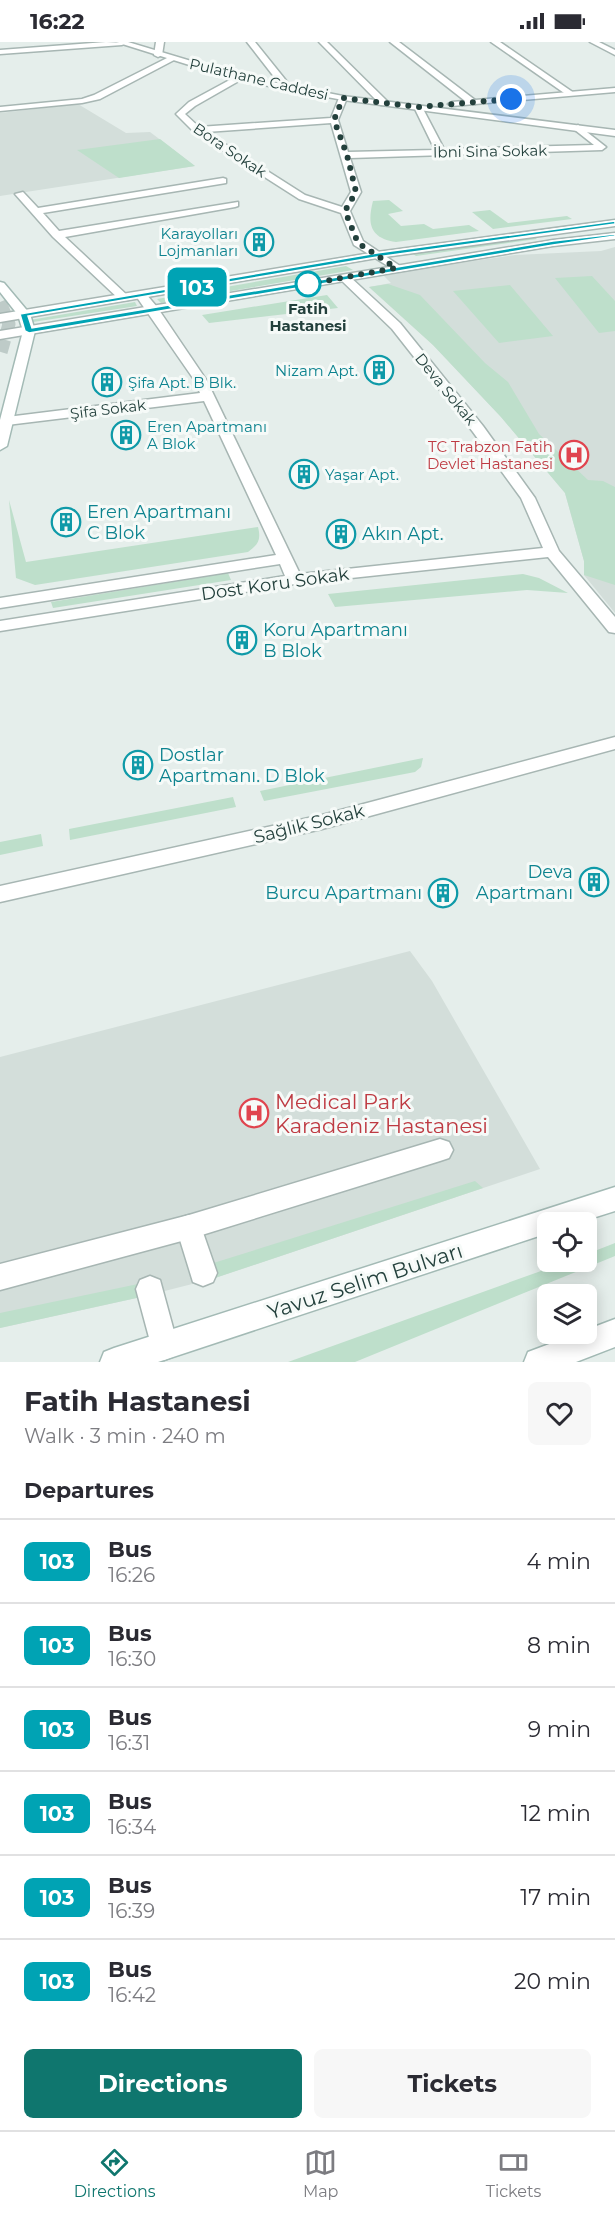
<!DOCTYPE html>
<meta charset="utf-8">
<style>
:root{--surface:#fff;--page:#f7f7f7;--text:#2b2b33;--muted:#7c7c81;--line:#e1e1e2;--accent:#0f766e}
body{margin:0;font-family:Montserrat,sans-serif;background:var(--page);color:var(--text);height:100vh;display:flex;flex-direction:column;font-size:22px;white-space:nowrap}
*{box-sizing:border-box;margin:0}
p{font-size:20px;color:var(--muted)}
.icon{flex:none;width:33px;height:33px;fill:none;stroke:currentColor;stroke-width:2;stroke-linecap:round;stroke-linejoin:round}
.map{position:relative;height:1320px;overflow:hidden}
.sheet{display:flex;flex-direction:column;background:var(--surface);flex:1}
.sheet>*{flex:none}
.badge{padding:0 12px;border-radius:9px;font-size:21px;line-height:39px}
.controls{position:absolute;left:537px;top:1170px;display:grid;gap:12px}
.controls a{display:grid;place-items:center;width:60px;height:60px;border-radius:9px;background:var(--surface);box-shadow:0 3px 15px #0003;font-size:30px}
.you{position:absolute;width:30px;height:30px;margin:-15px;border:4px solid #fff;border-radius:50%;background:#1a73e8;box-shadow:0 0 0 9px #1a73e833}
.map>.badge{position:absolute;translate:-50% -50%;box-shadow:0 0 0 3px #fff}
h2{padding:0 24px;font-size:22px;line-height:54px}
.round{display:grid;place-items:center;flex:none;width:63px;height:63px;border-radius:9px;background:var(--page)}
.overview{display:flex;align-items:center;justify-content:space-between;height:102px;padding:0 24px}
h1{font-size:28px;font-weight:700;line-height:45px}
.button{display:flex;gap:12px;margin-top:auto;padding:12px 24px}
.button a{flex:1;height:69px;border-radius:9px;background:var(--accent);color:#fff;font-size:24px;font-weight:700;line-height:69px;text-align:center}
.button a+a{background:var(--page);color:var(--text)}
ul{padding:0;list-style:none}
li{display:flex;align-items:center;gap:18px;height:84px;padding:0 24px;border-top:2px solid var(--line)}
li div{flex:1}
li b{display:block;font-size:22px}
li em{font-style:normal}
li .badge{min-width:66px;font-weight:700;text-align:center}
.status{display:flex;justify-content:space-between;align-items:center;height:42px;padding:0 30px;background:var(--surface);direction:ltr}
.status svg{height:16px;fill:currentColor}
.dock{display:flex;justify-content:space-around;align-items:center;height:84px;border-top:2px solid var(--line);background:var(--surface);font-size:16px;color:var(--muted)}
.dock a{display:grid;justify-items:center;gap:3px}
.dock .active{color:var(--accent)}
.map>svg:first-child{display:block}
</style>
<div class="status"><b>16:22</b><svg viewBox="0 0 49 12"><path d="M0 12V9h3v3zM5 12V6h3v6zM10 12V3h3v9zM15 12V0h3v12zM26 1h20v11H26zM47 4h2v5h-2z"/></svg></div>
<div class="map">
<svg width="615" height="1320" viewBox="0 0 615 1320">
<rect width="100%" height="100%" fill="#e5eeeb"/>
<path fill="#d3deda" d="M78,62L126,91L150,90L195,124L0,154V71Z
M615,205V571L584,533V519L565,451L501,375L433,303L369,245L391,241L384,234L425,226L515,213L601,209Z
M410,909L432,939L540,1127L212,1237L141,1255L0,1286V1015Z"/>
<path fill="#bedfcb" d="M160,97L195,124L119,136L77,108Z
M389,158L403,169L388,172L401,184L424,182L433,187L469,183L479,189L396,200C370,196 367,182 373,159Z
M490,168L508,181L567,174L572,177L493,187L472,170Z
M534,195L537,197L416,214L413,212Z
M346,224L353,228L161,261L157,257Z
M592,234L615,259V289L599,291L555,236Z
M388,242L420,253L485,321L508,340L539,392L588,438L603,439L615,445V543L584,533V519L565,451L501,375L433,303L369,245Z
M510,243L553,294L499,301L453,249Z
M327,253L338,266L209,281L202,273Z
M135,260L137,264L33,280L30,278Z
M9,458L26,520L258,485C261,497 259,502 248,510L35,543L16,536Z
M228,531L231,538L53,566L51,560Z
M523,532L539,536L568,551L527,548L335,565L328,552Z
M423,716L421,725L415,730L264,759L260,749Z
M233,755L236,765L70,798L69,787Z
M41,792L43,804L0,813V800Z
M475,1139L483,1146L212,1237L207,1223Z
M615,1201V1214L355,1320H288L566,1220H586L587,1212Z
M138,1242L141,1255L0,1286V1271Z"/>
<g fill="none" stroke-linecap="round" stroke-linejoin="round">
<path stroke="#becbc8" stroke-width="13" stroke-dasharray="13 7" stroke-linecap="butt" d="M0,260L9,282L0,314"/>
<g stroke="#a7b6b3" stroke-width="3">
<path id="service" d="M440,1097L449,1100L453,1108L449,1116L440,1119L189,1197L0,1248V1222L189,1173Z"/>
</g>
<g stroke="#a7b6b3" stroke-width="3">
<path id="pedestrian" d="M189,1173L198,1176L217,1231L213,1240L203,1244L193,1240L176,1185L180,1176Z
M150,1234L160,1238L178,1304L174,1314L164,1318L154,1314L136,1247L140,1238Z"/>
</g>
<g stroke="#a7b6b3" stroke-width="3">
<path id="minor" d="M106,0L126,1L122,3L0,12V8Z
M156,0H164L162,13L158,15L154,13Z
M247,0H255L288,41V45H282Z
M319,0H327L387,59V63H381Z
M390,0H399L475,58V62H469Z
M491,0H500L574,51L567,53Z
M590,0H599L615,8V13Z
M169,15L176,17L100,57L82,61L0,69V65L82,57L94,53Z
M237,34L244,36L195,64L185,72L199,85L331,76L339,56L343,54L347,56L338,78L348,110L435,108L414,65L418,63L422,65L444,107L594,103L575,88L574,86L578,83L606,105L602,108L350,116L361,150L350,169L363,199L400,224V228L396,229L354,203L341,171L299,157L194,90L176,72L189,60ZM331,81L351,150L342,165L305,153L206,90Z
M223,136L226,137V141L43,171L59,189L238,160V164L235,165L65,195L128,254V258H120L53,195L15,152L23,150L38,166Z
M345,233L349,234L400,281L483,384L535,456L559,509L615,575V591L609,590L548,515L295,542L0,589V579L285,534L280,522L0,566V556L276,513L204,359L7,383L0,379L7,375L200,351L195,339L136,254L142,251L146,252L157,265L207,339L300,532L543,506L521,456L473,390L392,287L341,238V234Z
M615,695V707L322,787L0,860V844L322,773Z"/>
</g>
<g stroke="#a7b6b3" stroke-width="3">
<path id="tertiary" d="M116,0H128L241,34L343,54L615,88V94L343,58L237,38Z
M615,46V50L452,64L448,62L452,60Z
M615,178V184L377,216L0,280V272L377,210Z
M615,191V197L553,204L0,297V289L553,198Z"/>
</g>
<g stroke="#a3bab5" stroke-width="3">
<path id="secondary" d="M0,240L4,241L30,272L35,289L7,404L0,408V378L23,289L18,273L0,250Z
M615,1145V1169L580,1180H548V1191L158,1320H100L104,1310L114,1306Z
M615,1277V1305L576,1320H524L528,1310L576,1292H586V1288Z"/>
</g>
<use href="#service" fill="#fff" fill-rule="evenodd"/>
<use href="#pedestrian" fill="#fff" fill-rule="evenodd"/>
<use href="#minor" fill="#fff" fill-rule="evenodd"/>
<use href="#tertiary" fill="#fff" fill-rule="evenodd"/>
<use href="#secondary" fill="#fff" fill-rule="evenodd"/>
</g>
<path fill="#00a3b4" stroke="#fff" stroke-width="1.5" d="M615,179V182L377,215L28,274L32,286L553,199L615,192V194L553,203L29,291L25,289L20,272L377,211Z"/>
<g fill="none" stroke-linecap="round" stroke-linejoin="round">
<path stroke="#23403c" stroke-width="6" stroke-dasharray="0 10.8" d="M308,242L396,226L358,201L345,169L356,150L347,113L334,78L343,56L418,65L511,57"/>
</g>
<defs>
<g id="building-ring" transform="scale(1.5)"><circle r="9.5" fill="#f6faf8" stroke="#0f9aa8" stroke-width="1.5"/><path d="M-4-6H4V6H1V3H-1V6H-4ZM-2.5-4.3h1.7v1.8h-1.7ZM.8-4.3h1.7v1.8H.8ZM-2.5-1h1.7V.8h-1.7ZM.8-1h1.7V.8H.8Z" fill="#0f9aa8"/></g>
<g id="hospital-ring" transform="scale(1.5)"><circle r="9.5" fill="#f6faf8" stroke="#e0444e" stroke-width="1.5"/><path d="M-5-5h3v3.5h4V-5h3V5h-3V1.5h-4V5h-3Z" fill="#e0444e"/></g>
</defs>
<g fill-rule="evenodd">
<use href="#building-ring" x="259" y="200"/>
<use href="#building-ring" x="379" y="328"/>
<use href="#building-ring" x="107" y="340"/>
<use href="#building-ring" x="126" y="393"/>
<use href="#hospital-ring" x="574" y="413"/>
<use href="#building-ring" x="304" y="432"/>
<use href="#building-ring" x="66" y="480"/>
<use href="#building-ring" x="341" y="492"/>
<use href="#building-ring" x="242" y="598"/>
<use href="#building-ring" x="138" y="723"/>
<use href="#building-ring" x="594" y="840"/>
<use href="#building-ring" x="443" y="851"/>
<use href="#hospital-ring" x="254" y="1071"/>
</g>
<circle fill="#fff" stroke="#00a3b4" stroke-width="3" cx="308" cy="242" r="12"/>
<g text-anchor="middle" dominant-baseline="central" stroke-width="6" stroke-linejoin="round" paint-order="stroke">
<g font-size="15" fill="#23403c" stroke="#f6faf8">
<text transform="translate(259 37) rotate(13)">Pulathane Caddesi</text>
<text transform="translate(230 108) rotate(34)">Bora Sokak</text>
<text transform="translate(490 109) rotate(-1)">İbni Sina Sokak</text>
<text transform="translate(446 347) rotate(51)">Deva Sokak</text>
<text transform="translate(108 367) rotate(-7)">Şifa Sokak</text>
</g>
<g font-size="15" fill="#0d838f" stroke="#f6faf8" text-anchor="start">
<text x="238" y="191" text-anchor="end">Karayolları<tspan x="238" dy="17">Lojmanları</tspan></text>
<text x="358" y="328" text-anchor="end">Nizam Apt.</text>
<text x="128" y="340">Şifa Apt. B Blk.</text>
<text x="147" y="384">Eren Apartmanı<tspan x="147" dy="17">A Blok</tspan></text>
<text x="325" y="432">Yaşar Apt.</text>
</g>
<g font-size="15" font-weight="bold" fill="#23403c" stroke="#f6faf8">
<text x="308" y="266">Fatih<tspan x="308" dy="17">Hastanesi</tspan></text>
</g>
<g font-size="15" fill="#be3a42" stroke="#f6faf8" text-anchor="end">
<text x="553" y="404">TC Trabzon Fatih<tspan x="553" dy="17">Devlet Hastanesi</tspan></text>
</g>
<g font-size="18" fill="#0d838f" stroke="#f6faf8" text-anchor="start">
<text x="87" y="470">Eren Apartmanı<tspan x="87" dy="21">C Blok</tspan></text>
<text x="362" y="492">Akın Apt.</text>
<text x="263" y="588">Koru Apartmanı<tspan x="263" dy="21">B Blok</tspan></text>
<text x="159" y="713">Dostlar<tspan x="159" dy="21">Apartmanı. D Blok</tspan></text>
<text x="573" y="830" text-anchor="end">Deva<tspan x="573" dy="21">Apartmanı</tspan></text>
<text x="422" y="851" text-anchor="end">Burcu Apartmanı</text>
</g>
<g font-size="18" fill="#23403c" stroke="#f6faf8">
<text transform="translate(275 542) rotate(-8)">Dost Koru Sokak</text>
<text transform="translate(309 782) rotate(-14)">Sağlık Sokak</text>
</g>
<g font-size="21" fill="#be3a42" stroke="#f6faf8" text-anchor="start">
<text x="275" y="1059">Medical Park<tspan x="275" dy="24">Karadeniz Hastanesi</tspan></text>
</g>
<g font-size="21" fill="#23403c" stroke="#f6faf8">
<text transform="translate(365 1239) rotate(-18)">Yavuz Selim Bulvarı</text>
</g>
</g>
</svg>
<div class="controls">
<a><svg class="icon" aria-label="locate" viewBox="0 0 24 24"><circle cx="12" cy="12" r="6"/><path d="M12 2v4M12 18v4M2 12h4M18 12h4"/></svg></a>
<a><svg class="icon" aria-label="layers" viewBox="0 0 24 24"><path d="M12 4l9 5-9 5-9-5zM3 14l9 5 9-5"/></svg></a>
</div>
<div class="you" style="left:511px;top:57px"></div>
<b class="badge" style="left:197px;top:245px;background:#00a3b4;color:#fff">103</b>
</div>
<section class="sheet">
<div class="overview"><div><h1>Fatih Hastanesi</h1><p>Walk · 3 min · 240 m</p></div><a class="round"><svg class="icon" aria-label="heart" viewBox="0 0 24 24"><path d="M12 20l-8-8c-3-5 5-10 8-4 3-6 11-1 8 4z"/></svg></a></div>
<h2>Departures</h2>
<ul>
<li><span class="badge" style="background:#00a3b4;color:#fff">103</span><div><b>Bus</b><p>16:26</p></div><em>4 min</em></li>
<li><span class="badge" style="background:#00a3b4;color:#fff">103</span><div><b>Bus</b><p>16:30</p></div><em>8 min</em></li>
<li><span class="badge" style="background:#00a3b4;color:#fff">103</span><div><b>Bus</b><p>16:31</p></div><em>9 min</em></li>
<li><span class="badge" style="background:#00a3b4;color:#fff">103</span><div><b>Bus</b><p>16:34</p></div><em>12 min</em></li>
<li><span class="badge" style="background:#00a3b4;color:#fff">103</span><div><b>Bus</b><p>16:39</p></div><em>17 min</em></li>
<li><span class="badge" style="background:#00a3b4;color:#fff">103</span><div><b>Bus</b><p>16:42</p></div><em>20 min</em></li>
</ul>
<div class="button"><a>Directions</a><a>Tickets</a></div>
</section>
<nav class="dock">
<a class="active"><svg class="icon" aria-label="directions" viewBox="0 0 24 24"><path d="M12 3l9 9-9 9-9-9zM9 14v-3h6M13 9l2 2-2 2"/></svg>Directions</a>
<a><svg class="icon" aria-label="map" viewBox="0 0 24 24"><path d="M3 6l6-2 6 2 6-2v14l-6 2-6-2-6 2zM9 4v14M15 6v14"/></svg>Map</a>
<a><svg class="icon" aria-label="tickets" viewBox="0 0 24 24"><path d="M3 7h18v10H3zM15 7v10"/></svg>Tickets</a>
</nav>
